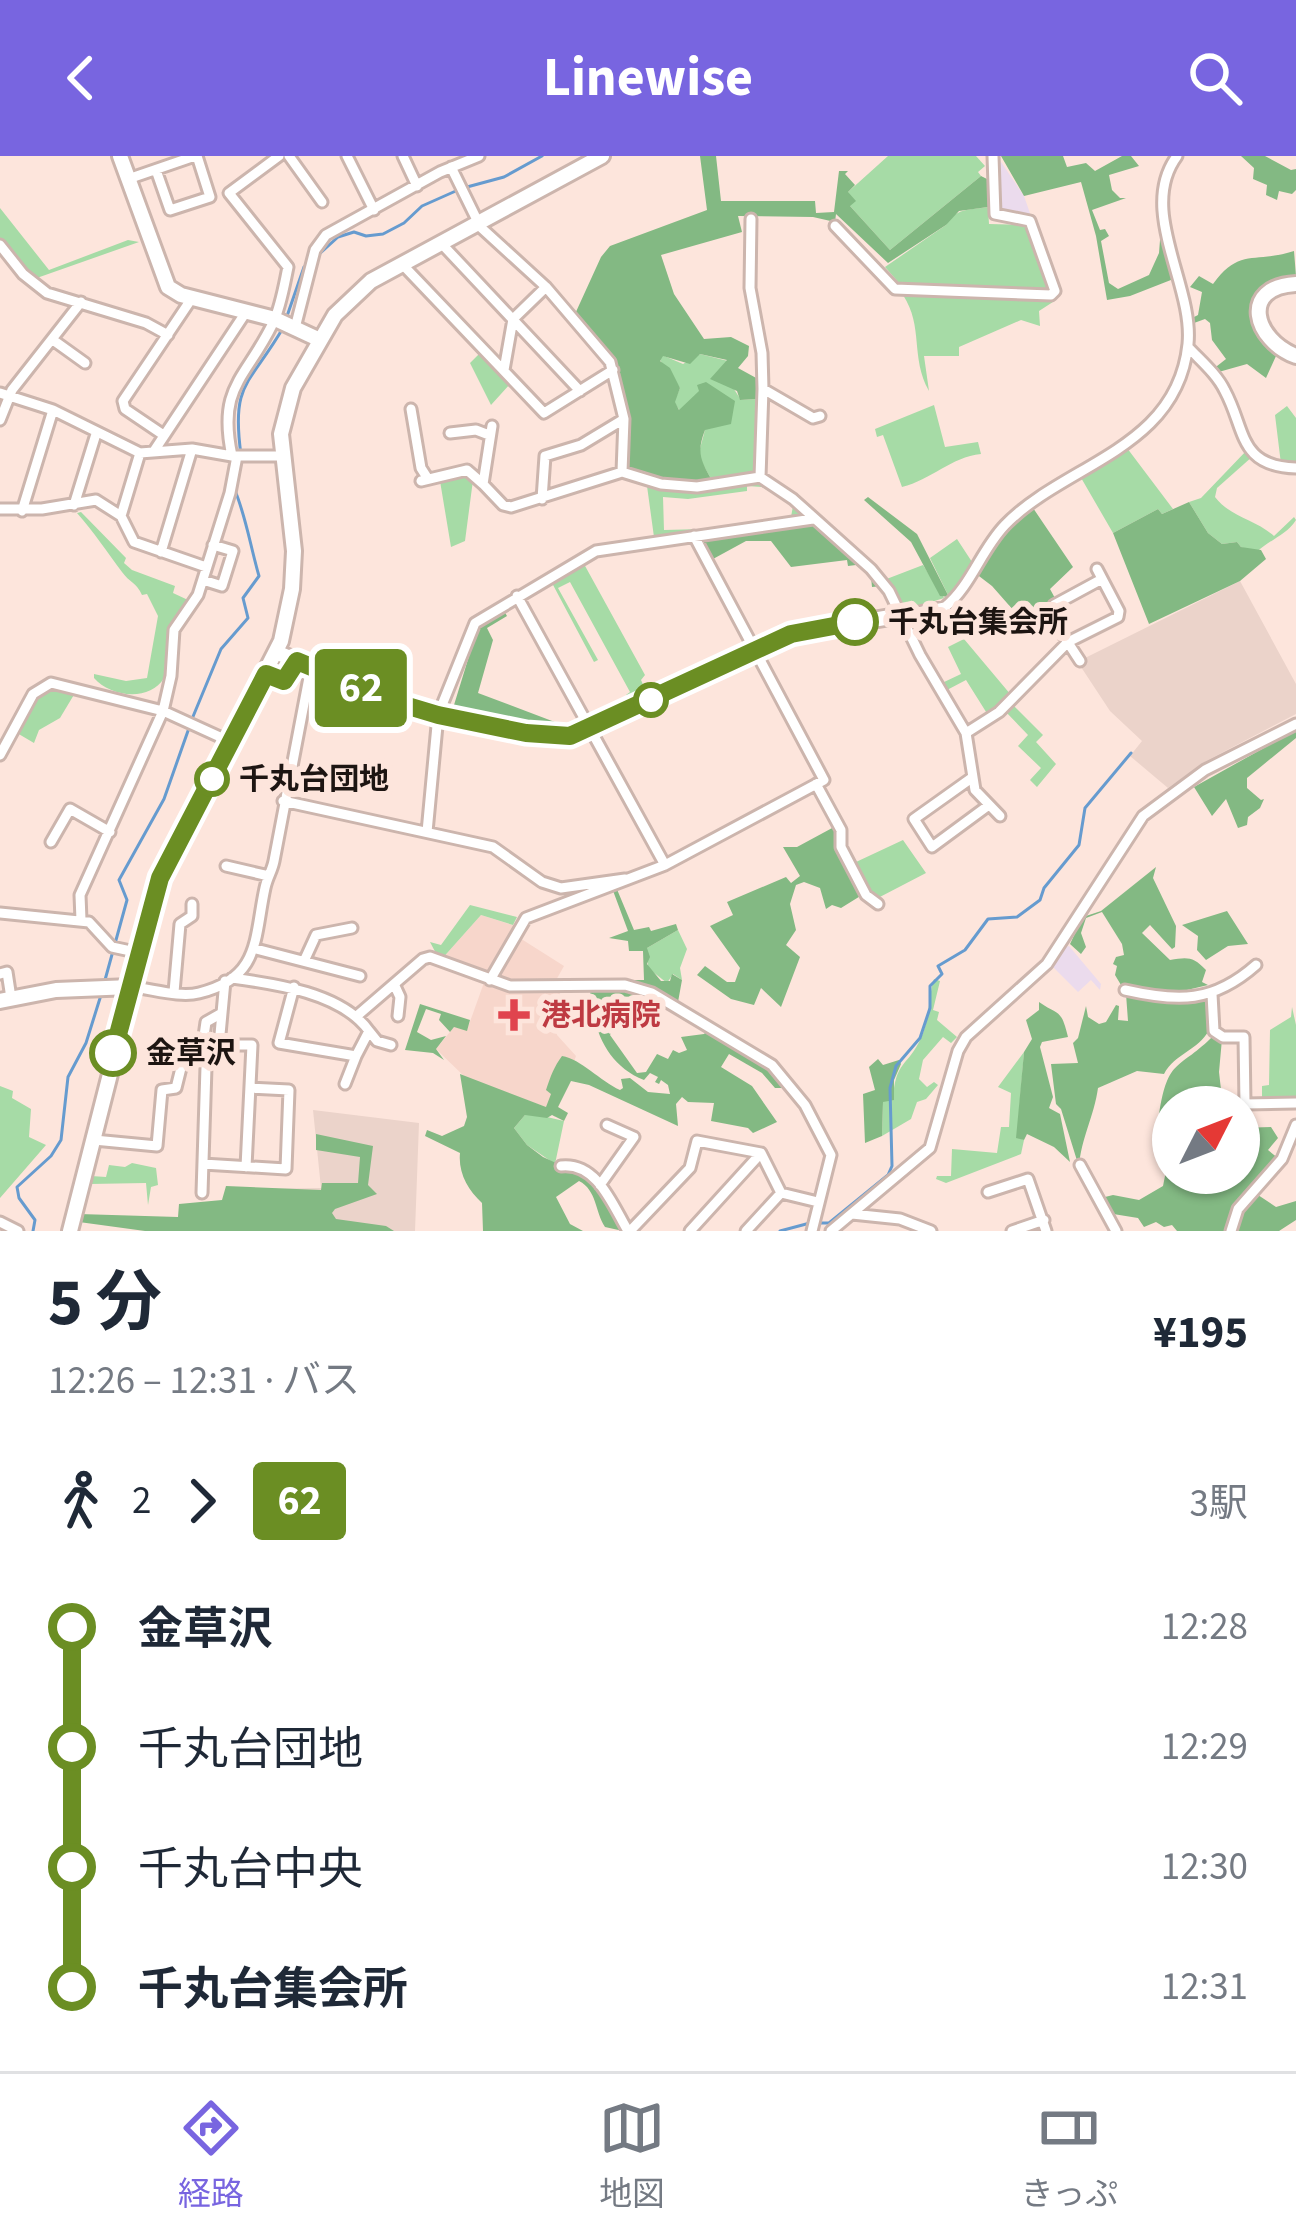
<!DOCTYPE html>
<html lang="ja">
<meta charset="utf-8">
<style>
:root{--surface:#fff;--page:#f2f2f3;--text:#1f2937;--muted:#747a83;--line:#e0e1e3;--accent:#7865e0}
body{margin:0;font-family:"Source Sans 3","Noto Sans JP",sans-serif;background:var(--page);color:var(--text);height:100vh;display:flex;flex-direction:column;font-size:45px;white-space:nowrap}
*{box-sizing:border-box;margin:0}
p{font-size:39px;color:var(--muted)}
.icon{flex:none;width:66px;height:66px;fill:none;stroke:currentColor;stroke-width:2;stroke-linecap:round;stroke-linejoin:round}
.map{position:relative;height:1075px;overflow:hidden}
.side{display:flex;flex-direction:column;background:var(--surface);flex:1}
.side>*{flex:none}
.badge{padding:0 24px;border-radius:9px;font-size:42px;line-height:78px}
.needle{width:78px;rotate:48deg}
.buttons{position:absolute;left:1152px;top:930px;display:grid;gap:24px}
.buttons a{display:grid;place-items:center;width:108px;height:108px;border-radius:50%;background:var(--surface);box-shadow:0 3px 9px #0004;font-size:60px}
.map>.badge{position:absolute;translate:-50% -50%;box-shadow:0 0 0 6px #fff}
.legs{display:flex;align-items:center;gap:18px;height:132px;padding:0 48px;font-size:39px}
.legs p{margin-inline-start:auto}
.summary{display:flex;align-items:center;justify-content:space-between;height:204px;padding:0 48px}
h1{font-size:66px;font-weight:700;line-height:90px}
ul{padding:0 48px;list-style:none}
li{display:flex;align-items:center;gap:42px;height:120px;font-size:45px}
li i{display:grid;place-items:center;width:18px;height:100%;margin:0 15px;background:currentColor}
li i::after{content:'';width:30px;height:30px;margin:-15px;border:9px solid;border-radius:50%;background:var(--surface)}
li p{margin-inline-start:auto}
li:first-child i{background:linear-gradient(#0000 50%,currentColor 0)}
li:last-child i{background:linear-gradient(currentColor 50%,#0000 0)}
header{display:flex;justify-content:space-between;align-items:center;height:156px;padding:0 48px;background:var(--accent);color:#fff;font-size:54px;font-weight:700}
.tab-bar{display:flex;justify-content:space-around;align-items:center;height:168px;border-top:3px solid var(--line);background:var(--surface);font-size:33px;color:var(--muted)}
.tab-bar a{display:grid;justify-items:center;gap:6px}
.tab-bar .current{color:var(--accent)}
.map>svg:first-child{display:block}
</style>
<header><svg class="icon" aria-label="back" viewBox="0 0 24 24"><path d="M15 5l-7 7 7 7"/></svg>Linewise<svg class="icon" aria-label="search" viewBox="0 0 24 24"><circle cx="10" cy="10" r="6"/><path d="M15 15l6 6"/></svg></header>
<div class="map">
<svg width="1296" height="1075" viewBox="0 0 1296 1075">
<rect width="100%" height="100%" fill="#fde5dc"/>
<path fill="#f7d6cb" d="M481,759L519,771L515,779L564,810L555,826L559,827L560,840L555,863L557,879L576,900L555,961L543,950L467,923L436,893L454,871L467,874L486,821L440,805Z"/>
<path fill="#ebdbed" d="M997,0L1024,40L1032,63L1002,57L998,51Z
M1069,790L1101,828L1100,834L1091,824L1078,836L1051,809L1063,791Z"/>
<path fill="#ebd3ca" d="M1240,425L1296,528V558L1206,605L1168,632L1130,600L1142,585L1110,555L1081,511L1085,502Z
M313,954L419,967L415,1075H242L253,1033L321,1032Z"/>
<path fill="#a6dba6" d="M888,0H976L985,10L978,16L981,20L890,94L850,50L848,36Z
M988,51L989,68L1026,69L1048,130L1046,133L899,127L885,111L946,69C954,52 971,54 988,51Z
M0,52L49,114L128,84L139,86L34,123L0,83Z
M903,139L1056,144L1039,155L1040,170L1021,164L959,191V200H924L929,235C910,201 924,171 903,139Z
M481,196L510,228L491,249L470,207Z
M700,198L728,205L721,213L741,244L757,243L755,315L750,319L713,326L698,300L705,274L700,235L680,255L674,246L680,232L660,204L662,199L683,208Z
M934,249L945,291L978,286L981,298C951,301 931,324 902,331L883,279L877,281L875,273Z
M1287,250L1296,262V310L1281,308L1275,259Z
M1127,292L1173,353L1162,358L1158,353L1113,377L1080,320Z
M1247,294L1253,300L1217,332L1215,341C1230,361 1255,363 1274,380L1294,361L1296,364C1286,380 1268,384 1256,397L1241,391L1237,386L1222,388L1208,377L1189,346L1201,342Z
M467,317L473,324L465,385L451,391L440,325Z
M754,327L773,334L805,359L791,361L793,350L762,331L747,330V335L688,343L663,341L664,374L703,373V376L654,381L647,330L696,337Z
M81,356L126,402L124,407L132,414L175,430L173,437L188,444L167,480L164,522C150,546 110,541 94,522V518L126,525L147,522L158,460L147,438L142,439C137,427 129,426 122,416C107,396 94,376 77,357Z
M957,383L974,409L949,441L930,402Z
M584,408L645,519L641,524L646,535L629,544L626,539L630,536L570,426L558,432L598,504L594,506L552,427Z
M923,409L944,442L903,455L884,424Z
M964,483L1011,539L988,559L966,524L947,534L942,527L961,518L948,491Z
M54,533L75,537L60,562L39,574L34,587L17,577L37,541Z
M1012,548L1043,579L1036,586L1056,608L1037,631L1030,624L1041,612L1018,590L1028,579L1005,555Z
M903,684L926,717L876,743L856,706Z
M470,749L517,761L513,769L481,759L440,805L430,786L441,789Z
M678,774L687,793L680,812L682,824L673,818L667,827L648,812L647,792Z
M934,823L940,825L933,854L939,856L937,864L957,881L951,887L943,881L923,904L919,923L927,931L934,926L938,929L926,943L917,946L911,963L882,980L883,945L893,944C895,904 908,911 921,882C930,862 928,842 934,823Z
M1292,851L1296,869V944L1262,946V930L1269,929L1270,874L1291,861Z
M1024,896L1017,981L1024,984L1021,998L946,1027L936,1023L937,1020H951L952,993L997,997L1001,971H1009L1011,937L998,931Z
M0,930L13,935L12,942L31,953L29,981L46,989L0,1042Z
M534,958L564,965L555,1008L527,989L514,972L525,959Z
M132,1007L156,1012L158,1029L151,1031L148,1049L146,1027L90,1028L91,1020L106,1021L109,1009L125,1011Z"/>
<path fill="#83b983" d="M700,0H716L721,45H815L816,57L834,56L839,15H848L845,18L855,29L848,36L856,45L850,50L890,94L981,20L987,23L988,51L959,55L946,69L888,107L836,58L835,66L813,61L738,60L742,76L661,99L674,138L704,183L731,181L749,190L748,200L738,212L758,223L760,239L757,243L740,244L737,235L710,223L727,204L700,198L690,208L663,200L660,205L670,212L680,232L675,246L679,254L699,235L697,229L706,226L735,245L731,268L705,274C696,297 701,305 713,326L675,328L627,315C625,241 626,216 575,158L601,101L610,90L707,54Z
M1001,0H1063L1067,11L1086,7L1095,15L1122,0H1131L1139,10L1109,19L1112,34L1120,42H1126L1092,54L1100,74L1105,73L1109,80L1101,85L1109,127L1118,133L1149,119L1159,97L1162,58L1176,122L1130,140L1107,144L1096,80L1081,26L1024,40Z
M1241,0H1265L1291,14L1296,13V34L1292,38L1279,35L1277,44L1266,39L1267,29L1253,23L1254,12Z
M1294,95L1296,120C1249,130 1234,169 1276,200L1266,222L1247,208L1215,217L1212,214L1226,203L1212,184L1210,167L1205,163L1194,167L1192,162L1198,159L1202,136L1190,131L1199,120L1213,128C1240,91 1254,108 1294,95Z
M868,341L917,378L949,441L940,440L911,386L864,344Z
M1189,346L1208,377L1222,388L1237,386L1241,391L1261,394L1266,403L1240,425L1149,468L1113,377L1158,353L1162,358Z
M1031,349L1073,411L1050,433L1056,444L1037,481L992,430L975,417L1006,372Z
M813,366L882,430L872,431L871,421L856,409L848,410L847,404L791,411L771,385H746L713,403L703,385L704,382Z
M503,453L507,460L487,472L493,484L478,537L560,568L558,574L551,576L454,549L477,474Z
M1296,574V582L1247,622V632L1261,644L1264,643L1260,652L1248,661L1247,669L1238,672L1226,643L1212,660L1194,631Z
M834,671L862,739L841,752L832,749L826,753L820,732L804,726L796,729L790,748L796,774L786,789L800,801L781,851L761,832L754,849L731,843L697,819L705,810L727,826H735L740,812L710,770L733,759L727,746L786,721L791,727L800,720L783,691H797Z
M1156,711L1153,722L1176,770L1175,791L1172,793L1150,769L1142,777L1170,804C1187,801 1193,800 1206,814L1202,826L1208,829L1166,839L1121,829L1115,819L1117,810L1113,808L1116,801L1124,799L1122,788L1102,756L1086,762L1081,777L1086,791L1081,798L1070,788L1083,761L1101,755Z
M616,731L634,774L649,771L651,775L676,768L678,774L647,792L650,801L647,808L661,825H670L672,818L682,824L678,846L626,824H644L643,795H629L628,785L609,782L628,775L612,732Z
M1227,755L1248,788L1228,790L1206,804L1197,794L1198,780L1182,769Z
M625,831L649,838L643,845L622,840L612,846L610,852L617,866L610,879L637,917L646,916L657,898L668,903L673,894L679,897L687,894L681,881L704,878L708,874L756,901L786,932H775L762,917L729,898L721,911L752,930L777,966L753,977L748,972L711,965L714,947L688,946L682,941L676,948L678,970L589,929L571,925L558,951L568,957L564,965L552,959L547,962L525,959L514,972L527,989L543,1001L593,1024L623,1075L605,1071C595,1056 597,1034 579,1025L556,1041L570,1068L583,1075H483L482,1047C468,1034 458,1017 460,997L425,980L427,974L442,980L464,970L467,961L460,918L546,951L551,938L546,934C551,919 554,911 562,900C581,903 600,925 620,934L623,932L621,923L630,922L648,936L670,938L668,929L661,924L659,928L655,926L658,921L650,917L644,924C606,909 592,872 590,832Z
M1126,838L1180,847L1207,842L1209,874C1198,895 1175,897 1164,918L1137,915L1098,932C1094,961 1081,982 1079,1011L1061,953L1056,948L1051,908L1078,907L1073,887L1078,882L1086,850L1088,861L1099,868L1106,866L1116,849L1119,850L1118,864L1128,865Z
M1039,846C1059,860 1061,852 1068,881L1042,886L1040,891L1053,941L1049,952L1060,958L1070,1006L1054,991L1027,978L1024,984L1016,982L1024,896L1032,883L1026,864L1039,854Z
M420,848L470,864L467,875L454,871L450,876L439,864L441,858L426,853L417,876L431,884L446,880L436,893L444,904L433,897L405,894Z
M1214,879L1222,883L1219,916L1223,951H1173V970H1170L1165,960L1159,959C1168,900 1179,915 1214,879Z
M878,903L883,909L899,904L901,908L894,924V944L883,946L882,980L865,987L863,938L875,934L869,911Z
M1271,971L1278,982L1268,994L1279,1003L1252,1035L1276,1051L1296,1045V1064L1279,1075H1177L1172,1069L1164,1071L1156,1066L1144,1071L1138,1062L1107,1057L1101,1042L1113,1039L1139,1044L1163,1030L1173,980V1017H1239V972Z
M316,978L373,990L368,1029L377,1038L335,1053L332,1057L336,1063L386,1070L394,1075H145L79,1066V1058L178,1061L179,1048L222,1044L226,1030L321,1034L322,1027H358L360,1001L316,994Z"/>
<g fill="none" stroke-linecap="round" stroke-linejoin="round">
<path stroke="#669bcf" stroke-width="3" d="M467,31L504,21L542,0
M317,100L338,81L354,76L366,80L383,78L404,67L422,50L458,34
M286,163L304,111L310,107
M241,299C231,226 249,230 283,172
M192,563L221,493L248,462L243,442L259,420C250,389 246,360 234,332
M105,824L127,744L119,724L164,643L189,572
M819,1067H829L888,1019L892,1010L890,932L896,910L920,882L930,852V830L942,818L938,810L965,794L988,763L1017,761L1040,744L1044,732L1079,689L1085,652L1131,597
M33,1075L35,1064L19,1042L17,1031L51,1000L61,984L68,921L86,887L101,839
M780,1075L810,1067"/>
<g stroke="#ccb5ad" stroke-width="15">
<path id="street" d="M289,0L322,46
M347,0L374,54
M403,0L417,30
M451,11L478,66
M156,14L170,54L210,41L197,0
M128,23L195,0
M751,63L750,132L762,197L763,233L760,321
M476,67L546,131L610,206L624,263L622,316
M835,70L895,133L1051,139L1055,135L1030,65L995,58L993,0
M440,86L580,235
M0,89L23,118L47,137L146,167L168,179
M401,107L544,257L613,214
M295,172L315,94L326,79L440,16L479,0
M53,184L85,207
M1188,191C1200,204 1217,218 1225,235C1246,274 1238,310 1296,312
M504,214L513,163L546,131
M763,233L813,262L820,260
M0,237L53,254L140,297L192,293L232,300H281
M411,253L421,312L428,323
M0,264L12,234L81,146
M492,270L483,328L503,349L511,351L622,316L661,328L697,331L760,321L793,343L871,413L889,435L920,499L966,577L975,634L1000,660
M450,277L476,274L489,279
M162,278L125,253L123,245L192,142
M154,295L246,156
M232,300C217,230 246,223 273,167C281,150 284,130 288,111L229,37L279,0
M421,325L467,314L483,328
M542,343L545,300L581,289L624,263
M74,349L96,278
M0,353H42L96,344L121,360L134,386L206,411
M22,355L53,254
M121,360L140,297
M161,396L192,293
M203,424L222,430L233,395L213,389
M517,440L665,709
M902,459L945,451C971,430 981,394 1005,369C1065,307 1177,294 1188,188C1194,129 1137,54 1177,0
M1080,505L1050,459L1054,449L1102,423
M966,577L999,556L1068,486L1118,461L1119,455L1097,413
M0,599L33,538L51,527L163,555L231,586
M973,621L914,663L932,691L989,649
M816,628L841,674V691L866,739L878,748
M283,645L493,691L542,726L561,732L625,723
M427,676L438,559L475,467L596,395L813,363
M51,686L70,653L110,676
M226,710L269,720
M0,757L89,766L112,791L140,797
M81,764L80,739L163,555L171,520L174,474L198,439L230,337L237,300
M256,793L360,820
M305,803L316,779L352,772
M0,818L7,816L11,842
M232,822C276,828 342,837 369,875L356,900L279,887L294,831
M490,824L526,762L665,709L824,624L694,380
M394,828L400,841L398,860
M132,831C152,833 180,842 199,837C261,822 254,782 265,732C267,722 272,715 274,705L311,511
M1125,834C1178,846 1213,847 1256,809
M174,836L180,768L192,760V748
M1212,838L1214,875L1223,881H1244L1245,948L1296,947
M358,859L423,803L430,801L510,830L625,829L652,837L772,909L805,949L831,999L812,1075
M369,875L377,885L391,889
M219,889H252L246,1011
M345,928L356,900
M94,984L157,990L162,934L176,932L183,904L203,887L206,866L222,857
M203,1008L286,1013L289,934L250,932
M1080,1009L1116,1075
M561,1010C597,1006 612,1048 628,1075
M600,1029L634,981L607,969
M988,1036L1028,1023L1046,1075
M202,1037L206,911L219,889L225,825
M852,1058L900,1063L931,1075
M0,1066L18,1075
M630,1075L690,1012L697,985L761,997L781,1037L818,1046
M690,1075L761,997
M746,1075L781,1037
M831,1075L930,992L958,895L966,881L1047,808L1143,660L1205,614L1296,568
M1012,1075L1044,1064
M1231,1075L1238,1053L1282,1003L1296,969"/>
</g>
<g stroke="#ccb5ad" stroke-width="20">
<path id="secondary" d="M120,0L168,131L181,139L275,163L318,183
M1296,128C1239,131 1254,184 1296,200
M278,497L398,547L438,559L526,577L570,580L791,478L902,459
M0,845L56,834L131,831
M70,1075L160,722L281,485L292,433L294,395L281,278L293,232L335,159L371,125L602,0"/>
</g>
<use href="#street" stroke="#fff" stroke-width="9"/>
<use href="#secondary" stroke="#fff" stroke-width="14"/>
</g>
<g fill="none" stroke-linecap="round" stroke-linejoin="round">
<g stroke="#fff" stroke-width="27">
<path id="line-1" d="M113,897L160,722L266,518L284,525L297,505L398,547L438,559L526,577L570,580L791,478L855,466"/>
</g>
<use href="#line-1" stroke="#6b8e23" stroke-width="18"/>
</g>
<g fill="#fff" stroke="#6b8e23" stroke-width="6">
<circle cx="855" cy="466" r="21"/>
<circle cx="651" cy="544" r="15"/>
<circle cx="212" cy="623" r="15"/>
<circle cx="113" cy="897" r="21"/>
</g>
<path fill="#e0444e" stroke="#fde5dc" stroke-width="4.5" d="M508 841h12v12h12v12h-12v12h-12v-12h-12v-12h12z"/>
<g text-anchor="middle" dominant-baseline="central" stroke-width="12" stroke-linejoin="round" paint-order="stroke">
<g font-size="30" font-weight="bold" fill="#1d1512" stroke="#fde5dc" text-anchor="start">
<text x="888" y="466">千丸台集会所</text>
<text x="239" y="623">千丸台団地</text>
<text x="146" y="897">金草沢</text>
</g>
<g font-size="30" font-weight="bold" fill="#be3a42" stroke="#fde5dc" text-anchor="start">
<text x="541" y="859">港北病院</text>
</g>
</g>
</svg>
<div class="buttons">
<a><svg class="needle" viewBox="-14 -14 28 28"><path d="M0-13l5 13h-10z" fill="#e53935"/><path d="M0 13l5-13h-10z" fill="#747a83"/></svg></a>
</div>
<b class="badge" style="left:361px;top:532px;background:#6b8e23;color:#fff">62</b>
</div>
<section class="side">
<div class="summary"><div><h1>5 分</h1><p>12:26 – 12:31 · バス</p></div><b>¥195</b></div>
<div class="legs"><svg class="icon" aria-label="walk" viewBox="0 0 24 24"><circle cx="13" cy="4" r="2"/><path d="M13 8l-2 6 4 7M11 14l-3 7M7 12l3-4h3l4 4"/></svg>2<svg class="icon" aria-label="forward" viewBox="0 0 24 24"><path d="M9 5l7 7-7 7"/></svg><b class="badge" style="background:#6b8e23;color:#fff">62</b><p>3駅</p></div>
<ul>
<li><i style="color:#6b8e23"></i><b>金草沢</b><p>12:28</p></li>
<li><i style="color:#6b8e23"></i><span>千丸台団地</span><p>12:29</p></li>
<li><i style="color:#6b8e23"></i><span>千丸台中央</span><p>12:30</p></li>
<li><i style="color:#6b8e23"></i><b>千丸台集会所</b><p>12:31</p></li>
</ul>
</section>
<nav class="tab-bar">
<a class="current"><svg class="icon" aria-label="directions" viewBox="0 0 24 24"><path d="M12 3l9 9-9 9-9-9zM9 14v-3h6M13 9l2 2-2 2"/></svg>経路</a>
<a><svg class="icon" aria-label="map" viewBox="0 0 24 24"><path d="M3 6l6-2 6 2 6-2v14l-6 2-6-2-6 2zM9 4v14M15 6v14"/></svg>地図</a>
<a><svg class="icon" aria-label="tickets" viewBox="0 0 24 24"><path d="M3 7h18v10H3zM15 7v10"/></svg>きっぷ</a>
</nav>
